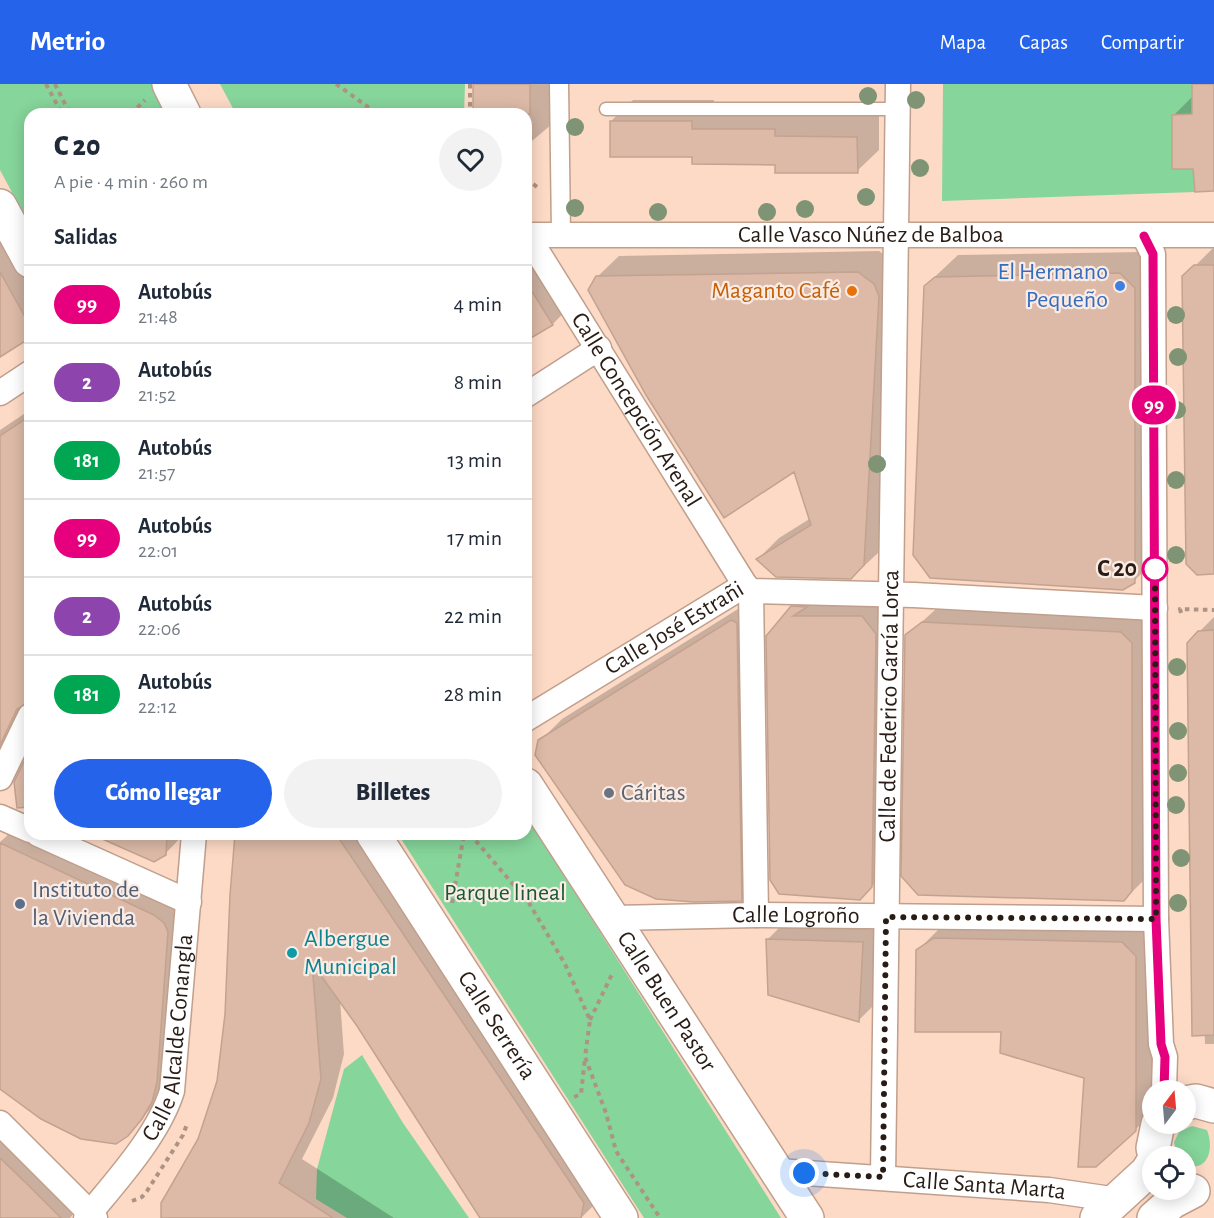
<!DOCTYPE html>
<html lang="es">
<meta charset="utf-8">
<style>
:root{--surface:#fff;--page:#f2f2f3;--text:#1f2937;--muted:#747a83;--line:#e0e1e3;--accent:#2563eb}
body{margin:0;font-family:"Alegreya Sans",sans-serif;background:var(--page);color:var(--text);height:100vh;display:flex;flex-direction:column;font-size:22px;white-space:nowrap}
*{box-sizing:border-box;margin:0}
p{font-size:20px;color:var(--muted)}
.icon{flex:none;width:33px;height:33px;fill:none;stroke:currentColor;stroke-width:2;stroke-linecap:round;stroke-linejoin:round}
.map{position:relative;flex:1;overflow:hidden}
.sheet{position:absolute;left:24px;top:24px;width:508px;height:732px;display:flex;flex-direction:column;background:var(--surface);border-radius:18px;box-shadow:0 3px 15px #0003}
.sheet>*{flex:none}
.badge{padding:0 12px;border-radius:20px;font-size:21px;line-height:39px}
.needle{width:39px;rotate:16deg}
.tools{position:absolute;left:1142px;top:996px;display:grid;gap:12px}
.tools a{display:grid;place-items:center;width:54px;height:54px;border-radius:50%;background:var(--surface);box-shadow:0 3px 15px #0003;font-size:30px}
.you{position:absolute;width:30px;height:30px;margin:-15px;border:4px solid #fff;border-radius:50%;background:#1a73e8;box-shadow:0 0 0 9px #1a73e833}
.map>.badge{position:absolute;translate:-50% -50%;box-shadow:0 0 0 3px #fff}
h2{padding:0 30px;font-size:22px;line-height:54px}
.round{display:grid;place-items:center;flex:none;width:63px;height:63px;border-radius:32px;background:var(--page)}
.overview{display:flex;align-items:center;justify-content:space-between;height:102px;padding:0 30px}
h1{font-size:28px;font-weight:800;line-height:45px}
.action{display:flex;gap:12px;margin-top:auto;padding:12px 30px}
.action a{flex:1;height:69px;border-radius:36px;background:var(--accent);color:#fff;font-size:24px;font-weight:800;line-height:69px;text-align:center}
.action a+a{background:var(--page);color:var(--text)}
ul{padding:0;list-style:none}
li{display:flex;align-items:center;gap:18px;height:78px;padding:0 30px;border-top:2px solid var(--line)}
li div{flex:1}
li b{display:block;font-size:22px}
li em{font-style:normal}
li .badge{min-width:66px;font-weight:700;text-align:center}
header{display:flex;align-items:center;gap:36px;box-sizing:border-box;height:84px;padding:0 30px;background:var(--accent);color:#fff}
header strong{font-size:28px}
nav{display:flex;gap:33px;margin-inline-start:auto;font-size:21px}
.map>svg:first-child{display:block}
</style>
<header>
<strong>Metrio</strong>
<nav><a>Mapa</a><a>Capas</a><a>Compartir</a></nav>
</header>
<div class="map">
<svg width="1214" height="1134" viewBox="0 0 1214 1134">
<rect width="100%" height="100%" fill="#fddac6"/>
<path fill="#86d59b" d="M0,0H156L171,30H30V142L0,86Z
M220,0H465L464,30H236Z
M943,0H1192V30L1172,31L1193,85L1195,108L942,117Z
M527,733L781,1134H644L398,750H526Z
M362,971L403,1039L469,1134H347L316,1115L317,1085L344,985Z
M1192,1042L1207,1046C1214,1064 1209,1089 1185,1081V1072H1177L1174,1058L1179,1048Z"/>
<path fill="#0003" d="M474,0H551V41L526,62V30H474Z
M1194,0H1214V106L1194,83L1174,31L1194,11Z
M633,16H714V24H796V31H879V66L857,87L694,72L611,37Z
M0,142L30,197V251L0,271Z
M526,159L574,218L553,240L526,256Z
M1214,163V489L1184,193Z
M879,167L895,179L884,458L878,469L851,494L758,475L779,454L811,434L795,386L597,193L619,172Z
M1142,168L1156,475L1134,497L925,202L958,171Z
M30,326V620L0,684V346Z
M814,501L884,511L882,792L860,814L767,553Z
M754,515L763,794L741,816L540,657L562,635Z
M945,517L1143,527L1146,794L1124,816L906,552Z
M1214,533V960H1205L1188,559Z
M10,749L184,818L162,1012L127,1051L0,1003V758Z
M95,750H184L165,770Z
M237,750H376L604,1111L581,1134H482L340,916L344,970L333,1014L302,1075L394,1134H166L200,1055L218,998L229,896Z
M1144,837L1157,1006H1152V1029L1135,1046L1085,993L1003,947L918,866L940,844Z
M784,839L879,842L875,920L859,936L768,855Z
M0,1031L79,1123L70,1134H0Z"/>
<path fill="#dcbaa7" stroke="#c3a28f" stroke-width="1.5" d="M473,0H530V30H473Z
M1192,0H1214V107L1195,108L1193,85H1172V31L1192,30Z
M610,37H692V45H775V52L857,53L858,89H775V81L692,80V73H610Z
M1194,181H1214V490L1197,491L1186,480L1182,192Z
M0,188L30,242L27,256L0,273Z
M858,188L874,200L879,212L864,481L851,495L776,493L756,475L811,441L794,388L724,434L646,311L588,206L596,192Z
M1120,189L1135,204V499L1123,506L930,494L913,471L924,202L935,193Z
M526,198L553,241L526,257Z
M30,332V618L17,625L0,661V352Z
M791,522L807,523L793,532H862L876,550L872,803L860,816L779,810L770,796L766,552Z
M731,536L737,539L742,817L694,818L656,815L625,801L535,671L538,656Z
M922,538L1121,548L1132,559V807L1124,817L918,811L901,792L905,551Z
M1214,546V951L1192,952L1187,559L1198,547Z
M30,665V723L17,724L14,698Z
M91,750H167L166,771L154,778Z
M235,750H336L584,1119L581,1134H480L357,942L312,879L321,995L309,1039L279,1099L333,1134H161V1119L198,1055L217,997L225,930L230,811Z
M0,759L154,831L164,839L168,848L157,998L152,1018L142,1035L128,1052L116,1060L81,1055L41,1035L0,1005Z
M934,854L1122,858L1136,872V1047L1096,1083H1078L1084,994L1000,969L1001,948H915L916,866Z
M766,855L863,858L859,938L768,911Z
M0,1074L27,1100L61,1134H0Z"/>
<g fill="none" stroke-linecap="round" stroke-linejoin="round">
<g stroke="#c09f8c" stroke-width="15">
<path id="service" d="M606,25H898"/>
</g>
<g stroke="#c09f8c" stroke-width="21">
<path id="pedestrian" d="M559,0L561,150"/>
</g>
<g stroke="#c09f8c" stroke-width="27">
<g id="minor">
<path id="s1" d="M526,151H1214"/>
<path id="s2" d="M527,151L745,501"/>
<path d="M1144,152L1153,170L1156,835L1161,960L1165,973L1164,1006"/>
<path d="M0,309L30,289"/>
<path d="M526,311L599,264"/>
<path d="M751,507L756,831"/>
<path id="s3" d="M526,635L745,501L751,507L914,511L1155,524"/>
<path d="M0,694L30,632"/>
<path d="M0,733L30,746"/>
<path d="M38,750L189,818"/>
<path id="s4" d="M614,834L756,831L1156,835"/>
<path d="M0,1039L95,1134"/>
<path id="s5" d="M778,1087L1049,1106L1118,1116"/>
<path id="s6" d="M883,1093L898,0"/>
<path id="s7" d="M86,1134C116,1097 158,1052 172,1007L194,750"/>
</g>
</g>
<g stroke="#c09f8c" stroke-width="36">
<g id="secondary">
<path d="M169,0L184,30"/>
<path d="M0,122L30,177"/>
<path id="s8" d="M526,701L807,1134"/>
<path id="s9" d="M373,750L621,1134"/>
<path d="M1185,1019L1196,1017L1214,1022"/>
<path d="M1155,1072L1153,1064L1158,1040"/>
<path d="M1097,1134L1147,1088L1152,1080"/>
<path d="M1154,1134L1172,1118L1193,1107"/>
</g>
</g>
<path stroke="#ad9384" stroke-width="4" stroke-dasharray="4.5 4.5" stroke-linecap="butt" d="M46,0L62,30
M55,0L70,30
M336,0L378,30
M470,0V30
M131,30L145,16
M526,95L540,105
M526,103L529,96
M1181,529L1180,525L1214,526
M470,750L529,819L565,880L590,936L585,973L606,1029L616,1067L660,1134
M452,819L464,750
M590,936L613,888
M574,1013L581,1010L585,974
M132,1117L142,1113L147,1107L183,1051L187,1040"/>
<use href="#service" stroke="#fff" stroke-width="12"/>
<use href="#pedestrian" stroke="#fff" stroke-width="18"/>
<use href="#minor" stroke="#fff" stroke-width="24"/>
<use href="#secondary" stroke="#fff" stroke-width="33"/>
</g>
<g fill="#7e9474">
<circle cx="868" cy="12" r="9"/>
<circle cx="916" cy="16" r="9"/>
<circle cx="575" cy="43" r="9"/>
<circle cx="920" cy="84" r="9"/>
<circle cx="866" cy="113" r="9"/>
<circle cx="575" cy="124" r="9"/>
<circle cx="805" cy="125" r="9"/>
<circle cx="658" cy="128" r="9"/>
<circle cx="767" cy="128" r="9"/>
<circle cx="1176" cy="231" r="9"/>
<circle cx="1178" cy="273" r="9"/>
<circle cx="1177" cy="326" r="9"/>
<circle cx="877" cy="380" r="9"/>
<circle cx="1176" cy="396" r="9"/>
<circle cx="1176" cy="471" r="9"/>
<circle cx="1177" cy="583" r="9"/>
<circle cx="1178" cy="647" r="9"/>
<circle cx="1178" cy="689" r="9"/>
<circle cx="1176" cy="721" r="9"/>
<circle cx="1181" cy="774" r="9"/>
<circle cx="1178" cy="819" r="9"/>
</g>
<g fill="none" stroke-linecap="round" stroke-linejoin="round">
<g stroke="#fff" stroke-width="14">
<path id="line" d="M1144,152L1153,170L1156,835L1161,960L1165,973L1164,1006"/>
</g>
<use href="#line" stroke="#e6007e" stroke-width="9"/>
<path stroke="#281c15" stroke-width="6" stroke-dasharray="0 10.8" d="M804,1089L883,1093L886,833L1156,835L1155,477V485"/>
</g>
<circle fill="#3f7fe0" stroke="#faece4" stroke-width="2" cx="1120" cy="202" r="6"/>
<circle fill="#e8710a" stroke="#faece4" stroke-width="2" cx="852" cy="207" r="6"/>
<circle fill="#fff" stroke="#e6007e" stroke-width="3" cx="1155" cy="485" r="12"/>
<circle fill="#6b7280" stroke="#faece4" stroke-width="2" cx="609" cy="709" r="6"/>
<circle fill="#5c6f8a" stroke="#faece4" stroke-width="2" cx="20" cy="820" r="6"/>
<circle fill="#0f9aa8" stroke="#faece4" stroke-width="2" cx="292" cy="869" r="6"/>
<g text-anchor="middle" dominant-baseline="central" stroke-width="4.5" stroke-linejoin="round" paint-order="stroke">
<g font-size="24" fill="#281c15" stroke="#faece4">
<text stroke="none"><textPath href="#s1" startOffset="345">Calle Vasco Núñez de Balboa</textPath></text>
<text stroke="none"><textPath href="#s2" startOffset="206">Calle Concepción Arenal</textPath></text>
<text stroke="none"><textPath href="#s3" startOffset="174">Calle José Estrañi</textPath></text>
<text stroke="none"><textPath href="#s6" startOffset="471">Calle de Federico García Lorca</textPath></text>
<text stroke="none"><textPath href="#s4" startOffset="182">Calle Logroño</textPath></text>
<text stroke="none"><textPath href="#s8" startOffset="258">Calle Buen Pastor</textPath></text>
<text stroke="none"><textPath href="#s9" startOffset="228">Calle Serrería</textPath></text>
<text stroke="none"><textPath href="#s7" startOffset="206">Calle Alcalde Conangla</textPath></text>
<text stroke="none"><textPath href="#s5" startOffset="207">Calle Santa Marta</textPath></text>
</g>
<g font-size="24" fill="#366cbe" stroke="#faece4" text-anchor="end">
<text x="1108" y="188">El Hermano<tspan x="1108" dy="28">Pequeño</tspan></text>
</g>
<g font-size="24" fill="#c56008" stroke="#faece4" text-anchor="end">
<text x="840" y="207">Maganto Café</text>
</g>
<g font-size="24" font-weight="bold" fill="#281c15" stroke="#faece4" text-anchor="end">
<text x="1137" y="485">C 20</text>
</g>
<g font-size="24" fill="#5b616d" stroke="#faece4" text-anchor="start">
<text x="621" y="709">Cáritas</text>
</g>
<g font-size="24" fill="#4e5e75" stroke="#faece4" text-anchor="start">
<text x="32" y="806">Instituto de<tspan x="32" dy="28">la Vivienda</tspan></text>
</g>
<g font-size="24" fill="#175a30" stroke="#faece4">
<text x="505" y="809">Parque lineal</text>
</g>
<g font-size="24" fill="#0d838f" stroke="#faece4" text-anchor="start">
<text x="304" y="855">Albergue<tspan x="304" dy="28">Municipal</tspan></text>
</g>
</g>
</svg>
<div class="tools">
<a><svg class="needle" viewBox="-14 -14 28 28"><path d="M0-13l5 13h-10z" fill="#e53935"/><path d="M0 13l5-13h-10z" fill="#747a83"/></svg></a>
<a><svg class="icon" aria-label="locate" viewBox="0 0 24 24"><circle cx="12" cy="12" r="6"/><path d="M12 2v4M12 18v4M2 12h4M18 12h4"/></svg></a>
</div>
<div class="you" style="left:804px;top:1089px"></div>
<b class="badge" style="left:1154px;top:321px;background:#e6007e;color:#fff">99</b>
<section class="sheet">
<div class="overview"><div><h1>C 20</h1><p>A pie · 4 min · 260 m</p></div><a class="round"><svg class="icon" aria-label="heart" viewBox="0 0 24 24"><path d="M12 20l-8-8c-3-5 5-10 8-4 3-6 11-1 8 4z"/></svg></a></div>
<h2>Salidas</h2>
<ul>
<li><span class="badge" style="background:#e6007e;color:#fff">99</span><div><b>Autobús</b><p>21:48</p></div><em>4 min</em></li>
<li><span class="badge" style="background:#8e44ad;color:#fff">2</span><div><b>Autobús</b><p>21:52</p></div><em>8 min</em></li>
<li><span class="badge" style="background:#00a651;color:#fff">181</span><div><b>Autobús</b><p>21:57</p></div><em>13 min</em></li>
<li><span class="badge" style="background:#e6007e;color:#fff">99</span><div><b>Autobús</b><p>22:01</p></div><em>17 min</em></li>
<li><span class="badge" style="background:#8e44ad;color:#fff">2</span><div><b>Autobús</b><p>22:06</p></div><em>22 min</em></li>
<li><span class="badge" style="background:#00a651;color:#fff">181</span><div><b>Autobús</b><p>22:12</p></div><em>28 min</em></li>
</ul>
<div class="action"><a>Cómo llegar</a><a>Billetes</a></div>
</section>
</div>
